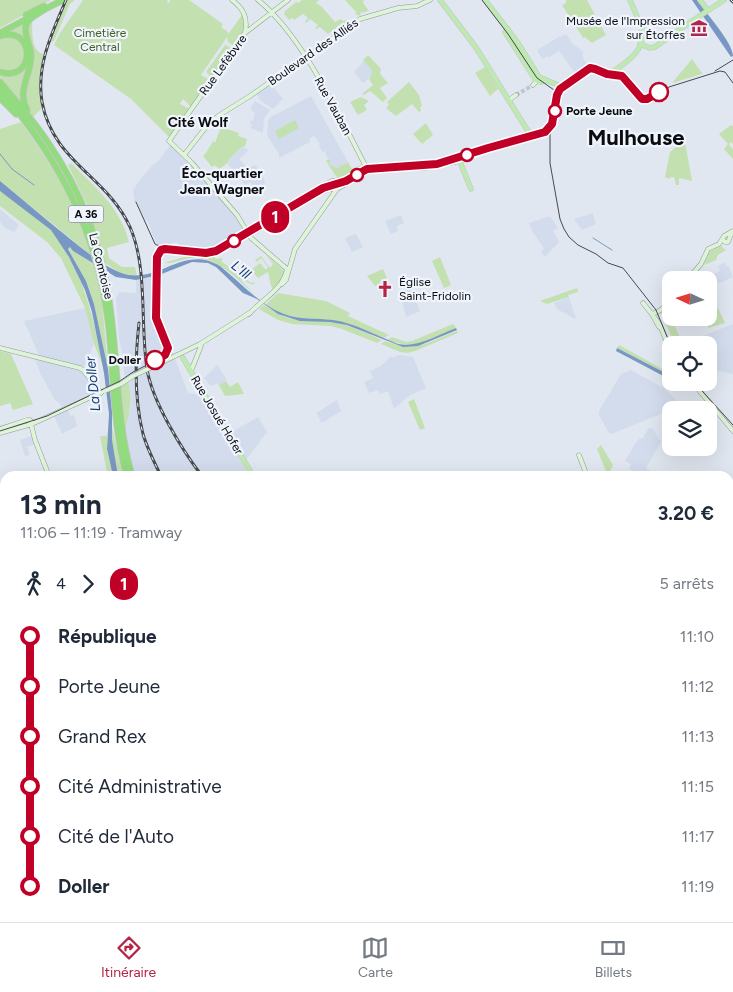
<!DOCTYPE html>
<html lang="fr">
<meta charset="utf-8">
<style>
:root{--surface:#fff;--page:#f2f2f3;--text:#1f2937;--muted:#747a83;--line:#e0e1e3;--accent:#b52346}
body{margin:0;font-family:Figtree,sans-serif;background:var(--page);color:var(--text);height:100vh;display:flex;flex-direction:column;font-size:19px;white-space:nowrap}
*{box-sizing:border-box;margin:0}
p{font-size:16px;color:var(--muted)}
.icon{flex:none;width:28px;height:28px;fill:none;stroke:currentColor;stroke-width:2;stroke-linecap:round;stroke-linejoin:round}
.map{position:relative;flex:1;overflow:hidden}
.drawer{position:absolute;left:0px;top:471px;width:734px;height:451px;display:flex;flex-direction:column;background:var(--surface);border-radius:15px 15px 0 0;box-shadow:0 5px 20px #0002}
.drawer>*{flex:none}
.badge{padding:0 10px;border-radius:16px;font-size:18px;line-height:32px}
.needle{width:32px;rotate:274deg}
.fabs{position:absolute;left:662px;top:271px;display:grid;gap:10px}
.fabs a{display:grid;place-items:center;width:55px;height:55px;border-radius:10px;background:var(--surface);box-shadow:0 5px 20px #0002;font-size:25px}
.map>.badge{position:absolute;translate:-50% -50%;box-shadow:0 0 0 2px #fff}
.legs{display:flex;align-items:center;gap:8px;height:55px;padding:0 20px;font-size:16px}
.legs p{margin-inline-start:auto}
.overview{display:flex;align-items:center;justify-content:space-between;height:85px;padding:0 20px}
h1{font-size:28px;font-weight:700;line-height:38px}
ul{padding:0 20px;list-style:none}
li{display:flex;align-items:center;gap:18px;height:50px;font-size:19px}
li i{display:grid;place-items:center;width:8px;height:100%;margin:0 6px;background:currentColor}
li i::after{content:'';width:12px;height:12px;margin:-6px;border:4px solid;border-radius:50%;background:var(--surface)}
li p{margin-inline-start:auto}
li:first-child i{background:linear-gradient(#0000 50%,currentColor 0)}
li:last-child i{background:linear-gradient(currentColor 50%,#0000 0)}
.tabs{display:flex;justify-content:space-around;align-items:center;height:70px;border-top:1px solid var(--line);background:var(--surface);font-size:14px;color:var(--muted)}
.tabs a{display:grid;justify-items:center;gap:2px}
.tabs .on{color:var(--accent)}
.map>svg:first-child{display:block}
</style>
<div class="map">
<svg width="733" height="922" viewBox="0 0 733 922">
<rect width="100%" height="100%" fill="#e1e7f0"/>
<path fill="#d3dcec" d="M566,34L572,43L584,52L582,54L584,60L588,64L576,74L559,51L548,58L547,56L542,59L537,50L560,36L561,37Z
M364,61L372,70L371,76L363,83L354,72Z
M271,84L283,99L273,109L260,100L257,94Z
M311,96L348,162L337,168L330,165L328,162L330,160L327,158L325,151L322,152L319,145L320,144L314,136L310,138V142L279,158V154L267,135L268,121L272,115L273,116Z
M255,101L270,110L264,119L263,133L251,128L252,124H250L251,120L253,121L255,113L250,109Z
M170,145L192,167L220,198L237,219L244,232L211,250L186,249L176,242L161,247L157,245L152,234L151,228L147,220H145L137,202L135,203L133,191L138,182L152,166L159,160Z
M243,147L249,150L239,159L246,167L248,168L255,165L260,170L265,182L262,193L261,191L259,193L250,182L245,185L228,164L230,162L229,159Z
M0,209L19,225L14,232L5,228L0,222Z
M593,213L596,224L582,230L574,219Z
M401,215L404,223L397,226L398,231L391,234L385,221Z
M550,216L558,228L553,231L559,242L545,257L541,252L544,249L535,235H534L529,223Z
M356,234L363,247L352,252L345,238Z
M725,262L727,267L729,266L733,277L718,284L714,274L720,271L718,266Z
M159,275L158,314L188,393L202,395L249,476H134L126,441L125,429L131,406L130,390L124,372L123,356L119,339L116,298L119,292L136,293V280Z
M410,287L420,311L406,317L400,294L402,291Z
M569,298L576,318L575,319L557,309L554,303Z
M85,308L94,344L82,371L96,391L62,407L58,401L56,402L41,375L35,359L40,358L24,321Z
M733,324V374L709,369V345H689L695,339Z
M399,355L413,357L426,388L409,396L394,409L388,391L380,394L378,390L369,393L364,382L373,378L370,371L381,366L391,356L392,358Z
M217,365L226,378V381L219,385L217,384L211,386L204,378Z
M631,370L665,389L679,403L676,408L611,434L609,433L599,415V411L621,374Z
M337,400L341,411L322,423L316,413Z
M68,410L71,416L74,415L77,426L62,434L54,416Z
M258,417L267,432L246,460L230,433Z
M649,428H652L661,442L646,468L651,471L650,476H637V473L629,469L631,464L625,461L637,441L640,438L642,439Z
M32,436L35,444L27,447L30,455L25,456L20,440Z
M369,918H471L467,922H371Z
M475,918H603L605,922H472Z"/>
<path fill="#c3e0b0" d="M0,0H51L0,28Z
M66,0H75L70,4L54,41L50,43Z
M83,0H168L167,2L168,3L170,2V0H189L223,24L221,27L229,33L242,15C248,29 242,34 234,46L228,42L227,37L201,75L210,80L191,107L183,99L180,104L190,109L171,136H168L131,99L54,45L60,33Z
M302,0H319L316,3L322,7L335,22L341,19L343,21L347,20L349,23L346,26L344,22L328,34L320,27L316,29L315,28L318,25L310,19L306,23L305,22L308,18L303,14L294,20L292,18L289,20L284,14L285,11L296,2L298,3Z
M345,0H364L363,3L369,11L360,13L361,16L355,14L356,12Z
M567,0H587L606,35L592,43L585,37L583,38L562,5L566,3V1Z
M28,19L32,21C33,33 30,49 43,54L39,80L42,108L33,117L0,77V36Z
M225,45L232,48L212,78L206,72Z
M368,55L381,69L380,74L388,83L380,88L387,98L383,102L370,91L364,95L362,94L373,85L369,79L371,76L372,70L363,60Z
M692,59L702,73V74L672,83Z
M485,67L498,89L490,96L475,73Z
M409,82L419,95L422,106L420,107L421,111L419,112L412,104L396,116L386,108L389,105L387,102Z
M361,97L369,101L364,105L367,110L358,115L350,102Z
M295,120L299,128L279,139L275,131Z
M21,122C51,163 78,206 92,256L0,181V129Z
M426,123L433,135L422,144L413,134Z
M731,125L733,126V144L731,142L729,145L733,149V159L724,149L728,144L719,134Z
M221,127L239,133L238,136L247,139L245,146L241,148L229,159V162L219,169L215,165L212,167L203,156L206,153L213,141L215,143Z
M685,142L692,181L679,178V185H676L674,177H671L669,179L665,177L670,152L681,143Z
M326,160H331L329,162L330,165L337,168L348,162L352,169L363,164L365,168C341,179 340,187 326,160Z
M71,163C96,188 120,207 129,242L107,248L109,258L122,267H135L137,276L120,273L105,263L88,214L89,209L68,165Z
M0,191C15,202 40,217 52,231C84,270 93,318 103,366L94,344L85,308L61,258L47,242L0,206Z
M227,244L229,248L210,255L214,256L216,259L223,258L221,261L251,283L255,282L253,285L243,280H241L255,295C238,280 219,258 195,258C185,257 175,264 164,263L187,256L206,255L179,253L182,250L210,252Z
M721,246L726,250L718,255L716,260L704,265L709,252Z
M70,247L73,251L94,264L102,301L108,369L94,304L86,281L68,248Z
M266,255L284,271L283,276L273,289L271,286L268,272L258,278L251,270L260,263L266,270L268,267L261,258L257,262L255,260L261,256L270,268L273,264Z
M440,257L451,285L444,288L432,261Z
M383,269L387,278L381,280L379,284L375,286L367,276Z
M577,288L578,292L568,295L569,297L547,304L540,301Z
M278,293L326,301L350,313L348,316L350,317L389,335L384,338C368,332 353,324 336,321C308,316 291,323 266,304Z
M264,305C293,326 307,318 338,323C353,326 368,334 382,340L377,343L342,329L331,326L292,324L278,320L259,309Z
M718,308L725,323L708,328L707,324L712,322L709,311L711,312Z
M664,310V314L674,324L679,336L676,338L678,343L686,340L687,342L683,345H675L661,312Z
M453,324L456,328C430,339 416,351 387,340L392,337L406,342L412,341Z
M457,331L458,333L415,351L407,353L400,352L381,344L385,341C415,353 429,342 457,331Z
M619,345L666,371L665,373L617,348Z
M0,351L11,354L33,404L13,410L10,403L0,406Z
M226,381L230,387L238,382L244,394L225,396L219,385Z
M128,382C133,399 130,413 125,429L120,387Z
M414,399L425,428L420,430L408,402Z
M112,427L123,476H118C115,460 110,444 112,427Z
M107,432V449L113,476H108L107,472L100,436H106Z
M601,445L613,465L608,476L597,449Z
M484,918H526L523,922H482Z"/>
<path fill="#7997c3" d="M692,0H697C706,13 733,43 733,56L731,57Z
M0,181C20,197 39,214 59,230C76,243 108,272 129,275C162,280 185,245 220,266C240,282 260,305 284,314C300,320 316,318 333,320C355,323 377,336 398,344C418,348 437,335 456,328L457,330L418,346L403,347L347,325L330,322L300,321L278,314L257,299L243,293L216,267L208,263L192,262L159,275L136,280L116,277L73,251L70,247L68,249L86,281L94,304L108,369L112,411V440L118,476H113L107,449L109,414L104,373L92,312L85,290L69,257L51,230L0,191Z
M617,348L671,376V380L616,351Z"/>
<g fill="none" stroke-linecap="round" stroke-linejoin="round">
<path stroke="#7997c3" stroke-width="1" d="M0,154L12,169L34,185
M593,238L612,250
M609,918L611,922"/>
<path stroke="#7997c3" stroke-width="3" d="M689,382L703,386"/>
<path stroke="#c1c6ce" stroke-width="4" stroke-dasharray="4 2" stroke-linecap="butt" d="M516,95L533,85"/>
<g stroke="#9398a0" stroke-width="5">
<path id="secondary" d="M232,0C244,9 248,18 245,33L169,141L192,163L237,215L251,238L287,269C283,290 262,299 249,314
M258,0C303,36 340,117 367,169
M245,33L288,0
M533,85L537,81
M509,100L516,95
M184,155L206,127L218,116L250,96L360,19L398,8L417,6L430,0
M247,231L332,181L346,179L370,167L431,164L458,157
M249,235L319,193L330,189H337
M723,240L725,242H728L732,232
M687,280L701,264L708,249L719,244L724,236L733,231
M282,284L286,280L295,249L337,189L371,170L425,168L460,161
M643,303L659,323L671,352
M652,314L659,327
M652,314C661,312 666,305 671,299
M0,348L80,368L83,370L101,393
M150,368L200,344L251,312
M191,371L201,346L200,344
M692,382L733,431
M121,384L133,376
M30,420L35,440L49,476
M0,429L27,420L31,421
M0,433L32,424L102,392
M579,455L587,476
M0,669L1,651L5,629
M0,794L5,804
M62,918L63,922
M126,918L133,922
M288,922L291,918"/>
</g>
<g stroke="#c4c5c5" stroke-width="5.5">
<path id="primary" d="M440,0L477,49L526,128
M485,0L518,43L539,77L560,86L572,79
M630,0L644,33
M700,0L706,8L709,10
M508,29L505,32L535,79L540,82L545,81
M640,44L650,48L655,47L689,23L724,0
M610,74C625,63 645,52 642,31
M570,79L592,66L610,74
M471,189L458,157L493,145L526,136L528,130
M183,358L253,476
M729,743L733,750"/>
</g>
<g stroke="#c4c5c5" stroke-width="7">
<path id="highway" d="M43,10L63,0
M26,15L44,6
M0,33L30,17
M0,36C36,25 36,83 0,72
M0,82C16,101 33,120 47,141C81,190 103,248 110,307C118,363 116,421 132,476
M0,90C61,161 99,235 109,329C114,379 113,428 127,476
M0,98L16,114
M27,110C17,90 30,77 31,57C32,46 22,34 27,23C30,17 40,13 45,9
M316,918L318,922
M321,918L322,922
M327,918L328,922"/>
</g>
<use href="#secondary" stroke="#def4d8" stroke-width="4"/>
<use href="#primary" stroke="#bee9b2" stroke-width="4.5"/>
<use href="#highway" stroke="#92db7e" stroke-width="5.5"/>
<path stroke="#474a4e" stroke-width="1" d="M482,0L508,34L537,78L554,90L555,96L554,103
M715,71L733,60
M550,127V163L560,219L564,229L569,237L578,245L596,254L608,263L623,268L656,310L671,346
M136,202L155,244L159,246L171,250
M694,382L733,425
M0,431L47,416L120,381L133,372L167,355C173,342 158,328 156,315L158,257L162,251L206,254L216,252L323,189L349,181L368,170L437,165L495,147L546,134C560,125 554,103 561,90L592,69L607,75L622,77L639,98L644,100L650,98L669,87L720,71L725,72L733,83
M729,525L733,520
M479,922L482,918"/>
<g stroke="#474a4e" stroke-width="3">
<path id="rail" d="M66,0C52,33 36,65 42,102C53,162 107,176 130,227C148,268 140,324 147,369C152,401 182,450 202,476
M731,0L733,2
M139,323C135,359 134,398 143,434C147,448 154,462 161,476
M729,520L733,515
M371,918L373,922
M392,918L395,922
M473,922L477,918"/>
</g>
<use href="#rail" stroke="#eff4fd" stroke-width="1" stroke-dasharray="4" stroke-linecap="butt"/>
<g stroke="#9398a0" stroke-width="5" stroke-linecap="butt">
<path id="secondary-bridge" d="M133,376L150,368
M105,391L121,384"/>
</g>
<use href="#secondary-bridge" stroke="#def4d8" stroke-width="4"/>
</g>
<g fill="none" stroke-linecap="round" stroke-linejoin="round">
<g stroke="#fff" stroke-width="11">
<path id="line-1" d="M155,360L165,355L168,348L156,318L157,257L161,250L165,249L206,253L216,251L323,188L346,181L367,169L437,164L488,148L545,132L552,124L557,95L560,89L590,68L595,69L607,74L622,76L642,99H647L659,92"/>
</g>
<use href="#line-1" stroke="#c00027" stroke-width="8"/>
</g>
<defs>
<g id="museum-bare" transform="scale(1.35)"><path d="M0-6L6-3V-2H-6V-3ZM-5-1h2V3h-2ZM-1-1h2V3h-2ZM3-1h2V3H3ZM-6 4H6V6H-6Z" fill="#b52346" stroke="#eff4fd" stroke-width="2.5" paint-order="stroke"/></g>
<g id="church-bare" transform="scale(1.35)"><path d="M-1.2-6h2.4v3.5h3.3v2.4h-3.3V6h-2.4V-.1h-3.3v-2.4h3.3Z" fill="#b52346" stroke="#eff4fd" stroke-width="2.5" paint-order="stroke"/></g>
</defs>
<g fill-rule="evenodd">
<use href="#museum-bare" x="699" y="28"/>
<use href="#church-bare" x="385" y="289"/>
</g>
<g fill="#fff" stroke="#c00027" stroke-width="2.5">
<circle cx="659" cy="92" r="9"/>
<circle cx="555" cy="111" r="6"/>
<circle cx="467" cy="155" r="6"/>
<circle cx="357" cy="175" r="6"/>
<circle cx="234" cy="241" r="6"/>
<circle cx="155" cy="360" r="9"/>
</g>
<g text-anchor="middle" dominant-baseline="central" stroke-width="4.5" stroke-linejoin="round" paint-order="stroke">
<rect fill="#eff4fd" stroke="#4f5256" stroke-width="1" x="68.5" y="205.5" width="35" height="17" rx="4"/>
<g font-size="11" font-weight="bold" fill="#0a0c0f">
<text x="86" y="214">A 36</text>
</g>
<g font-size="12" fill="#0a0c0f" stroke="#eff4fd" text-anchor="end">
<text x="685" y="21">Musée de l'Impression<tspan x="685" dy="14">sur Étoffes</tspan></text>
<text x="399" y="282" text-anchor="start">Église<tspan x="399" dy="14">Saint-Fridolin</tspan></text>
</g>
<g font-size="12" fill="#3e621f" stroke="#eff4fd">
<text x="100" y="33">Cimetière<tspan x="100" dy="14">Central</tspan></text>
</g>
<g font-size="12" fill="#0a0c0f" stroke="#eff4fd">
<text transform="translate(313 52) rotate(-35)">Boulevard des Alliés</text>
<text transform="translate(223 65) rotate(-54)">Rue Lefèbvre</text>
<text transform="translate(333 106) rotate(61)">Rue Vauban</text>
<text transform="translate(101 266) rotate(76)">La Comtoise</text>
<text transform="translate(217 415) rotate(59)">Rue Josué Hofer</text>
</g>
<g font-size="12" font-weight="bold" fill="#0a0c0f" stroke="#eff4fd" text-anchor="start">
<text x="566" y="111">Porte Jeune</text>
<text x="141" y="360" text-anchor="end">Doller</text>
</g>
<g font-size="14" font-weight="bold" fill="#0a0c0f" stroke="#eff4fd">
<text x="198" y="122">Cité Wolf</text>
<text x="222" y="173">Éco-quartier<tspan x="222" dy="16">Jean Wagner</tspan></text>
</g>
<g font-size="14" font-style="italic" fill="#163d74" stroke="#eff4fd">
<text transform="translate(241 270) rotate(38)">L'Ill</text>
<text transform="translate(93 384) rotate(-96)">La Doller</text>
</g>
<g font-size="22" font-weight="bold" fill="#0a0c0f" stroke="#eff4fd">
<text x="636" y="137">Mulhouse</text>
</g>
</g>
</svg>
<div class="fabs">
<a><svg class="needle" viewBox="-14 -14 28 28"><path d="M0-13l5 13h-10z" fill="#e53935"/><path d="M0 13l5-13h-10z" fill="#747a83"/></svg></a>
<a><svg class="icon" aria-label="locate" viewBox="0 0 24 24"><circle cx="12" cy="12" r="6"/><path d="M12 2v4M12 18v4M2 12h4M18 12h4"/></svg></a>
<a><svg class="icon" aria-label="layers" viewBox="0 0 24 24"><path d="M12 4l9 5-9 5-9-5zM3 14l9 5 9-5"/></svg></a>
</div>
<b class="badge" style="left:275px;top:217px;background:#c00027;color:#fff">1</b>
<section class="drawer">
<div class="overview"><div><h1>13 min</h1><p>11:06 – 11:19 · Tramway</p></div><b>3.20 €</b></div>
<div class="legs"><svg class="icon" aria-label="walk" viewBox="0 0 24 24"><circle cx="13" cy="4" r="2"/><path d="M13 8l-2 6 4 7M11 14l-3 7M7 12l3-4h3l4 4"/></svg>4<svg class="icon" aria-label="forward" viewBox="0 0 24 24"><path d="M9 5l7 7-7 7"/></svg><b class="badge" style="background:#c00027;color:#fff">1</b><p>5 arrêts</p></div>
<ul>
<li><i style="color:#c00027"></i><b>République</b><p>11:10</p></li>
<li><i style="color:#c00027"></i><span>Porte Jeune</span><p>11:12</p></li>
<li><i style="color:#c00027"></i><span>Grand Rex</span><p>11:13</p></li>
<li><i style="color:#c00027"></i><span>Cité Administrative</span><p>11:15</p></li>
<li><i style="color:#c00027"></i><span>Cité de l'Auto</span><p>11:17</p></li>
<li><i style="color:#c00027"></i><b>Doller</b><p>11:19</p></li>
</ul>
</section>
</div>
<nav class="tabs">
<a class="on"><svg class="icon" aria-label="directions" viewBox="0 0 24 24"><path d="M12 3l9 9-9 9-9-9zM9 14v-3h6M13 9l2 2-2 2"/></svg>Itinéraire</a>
<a><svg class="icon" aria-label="map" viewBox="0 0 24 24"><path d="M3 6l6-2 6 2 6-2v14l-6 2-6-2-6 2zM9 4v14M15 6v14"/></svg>Carte</a>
<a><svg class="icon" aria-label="tickets" viewBox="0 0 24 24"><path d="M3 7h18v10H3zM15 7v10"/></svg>Billets</a>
</nav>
